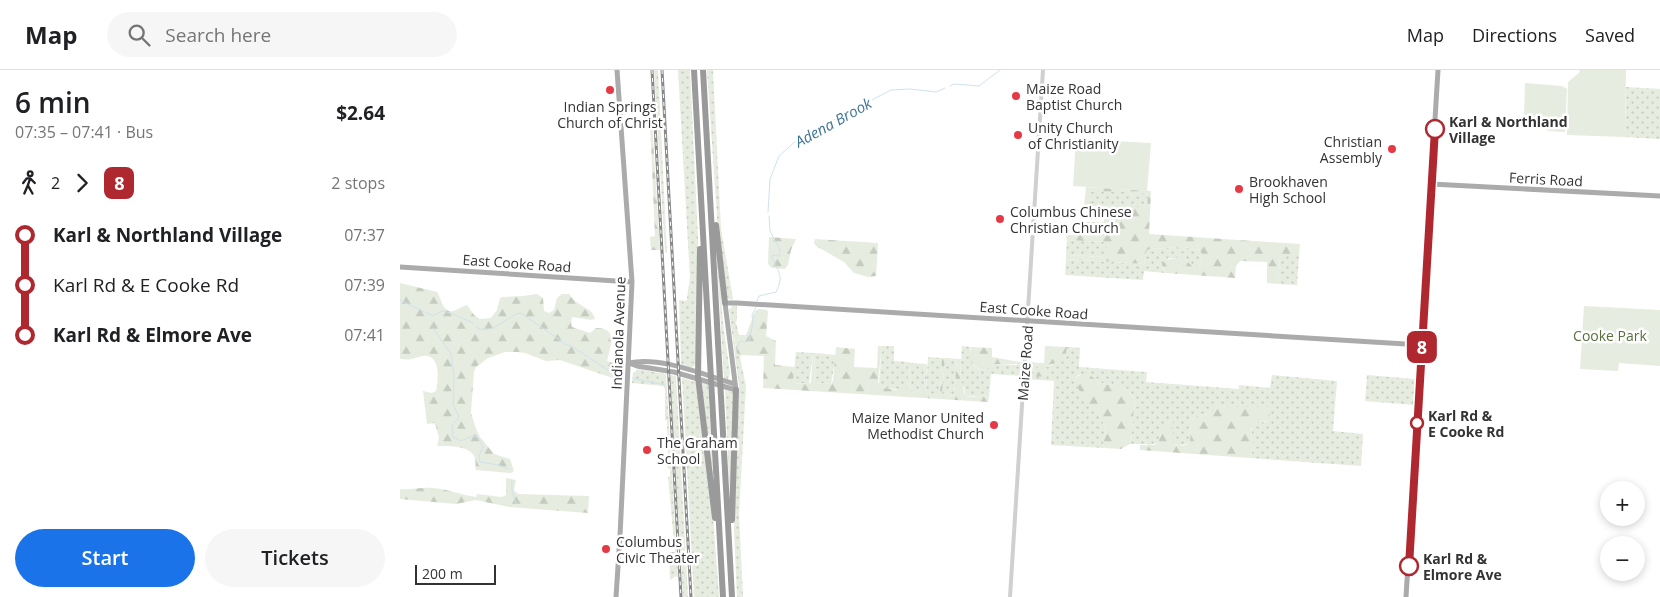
<!DOCTYPE html>
<meta charset="utf-8">
<style>
:root{--surface:#fff;--page:#f6f6f6;--text:#202124;--muted:#757577;--line:#e0e0e0;--accent:#1a73e8}
body{margin:0;font-family:"Open Sans",sans-serif;background:var(--page);color:var(--text);height:100vh;display:flex;flex-direction:column;font-size:19px;white-space:nowrap}
*{box-sizing:border-box;margin:0}
p{font-size:16px;color:var(--muted)}
.icon{flex:none;width:28px;height:28px;fill:none;stroke:currentColor;stroke-width:2;stroke-linecap:round;stroke-linejoin:round}
.map{position:relative;flex:1;overflow:hidden}
.details{display:flex;flex-direction:column;background:var(--surface);width:400px}
.details>*{flex:none}
.badge{padding:0 10px;border-radius:8px;font-size:18px;line-height:32px}
.buttons{position:absolute;left:1200px;top:411px;display:grid;gap:10px}
.buttons a{display:grid;place-items:center;width:45px;height:45px;border-radius:50%;background:var(--surface);box-shadow:0 2px 8px #0003;font-size:25px}
.scale{position:absolute;left:15px;bottom:12px;width:81px;box-sizing:border-box;padding-left:5px;border:2px solid #333;border-top:0;font-size:14px;line-height:18px;white-space:nowrap;color:#333;-webkit-text-stroke:4px #fff;paint-order:stroke}
.map>.badge{position:absolute;translate:-50% -50%;box-shadow:0 0 0 2px #fff}
.legs{display:flex;align-items:center;gap:8px;height:55px;padding:0 15px;font-size:16px}
.legs p{margin-inline-start:auto}
.summary{display:flex;align-items:center;justify-content:space-between;height:85px;padding:0 15px}
h1{font-size:28px;font-weight:600;line-height:38px}
.action{display:flex;gap:10px;margin-top:auto;padding:10px 15px}
.action a{flex:1;height:58px;border-radius:30px;background:var(--accent);color:#fff;font-size:20px;font-weight:600;line-height:58px;text-align:center}
.action a+a{background:var(--page);color:var(--text)}
ul{padding:0 15px;list-style:none}
li{display:flex;align-items:center;gap:18px;height:50px;font-size:19px}
li i{display:grid;place-items:center;width:8px;height:100%;margin:0 6px;background:currentColor}
li i::after{content:'';width:12px;height:12px;margin:-6px;border:4px solid;border-radius:50%;background:var(--surface)}
li p{margin-inline-start:auto}
li:first-child i{background:linear-gradient(#0000 50%,currentColor 0)}
li:last-child i{background:linear-gradient(currentColor 50%,#0000 0)}
header{display:flex;align-items:center;gap:30px;box-sizing:border-box;height:70px;padding:0 25px;background:var(--surface);border-bottom:1px solid var(--line)}
header strong{font-size:24px}
nav{display:flex;gap:28px;margin-inline-start:auto;font-size:18px}
.search{width:350px;height:45px;background:var(--page);display:flex;align-items:center;gap:12px;box-sizing:border-box;padding:0 18px;border-radius:28px;color:var(--muted);font-size:19px}
main{display:flex;flex:1;min-height:0}
.map>svg:first-child{display:block}
</style>
<header>
<strong>Map</strong>
<div class="search"><svg class="icon" aria-label="search" viewBox="0 0 24 24"><circle cx="10" cy="10" r="6"/><path d="M15 15l6 6"/></svg>Search here</div>
<nav><a>Map</a><a>Directions</a><a>Saved</a></nav>
</header>
<main>
<section class="details">
<div class="summary"><div><h1>6 min</h1><p>07:35 – 07:41 · Bus</p></div><b>$2.64</b></div>
<div class="legs"><svg class="icon" aria-label="walk" viewBox="0 0 24 24"><circle cx="13" cy="4" r="2"/><path d="M13 8l-2 6 4 7M11 14l-3 7M7 12l3-4h3l4 4"/></svg>2<svg class="icon" aria-label="forward" viewBox="0 0 24 24"><path d="M9 5l7 7-7 7"/></svg><b class="badge" style="background:#af272f;color:#fff">8</b><p>2 stops</p></div>
<ul>
<li><i style="color:#af272f"></i><b>Karl &amp; Northland Village</b><p>07:37</p></li>
<li><i style="color:#af272f"></i><span>Karl Rd &amp; E Cooke Rd</span><p>07:39</p></li>
<li><i style="color:#af272f"></i><b>Karl Rd &amp; Elmore Ave</b><p>07:41</p></li>
</ul>
<div class="action"><a>Start</a><a>Tickets</a></div>
</section>
<div class="map">
<svg width="1260" height="527" viewBox="0 0 1260 527">
<defs>
<pattern id="grass-dots" width="8" height="8" patternUnits="userSpaceOnUse" patternTransform="scale(1.25)"><rect width="8" height="8" fill="#e6ecdf"/><path d="M2 2h.1M6 6h.1" fill="none" stroke="#c6cbc0" stroke-width="1.8" stroke-linecap="round"/></pattern>
<pattern id="forest-firs" width="22" height="20" patternUnits="userSpaceOnUse" patternTransform="scale(1.25)"><rect width="22" height="20" fill="#e6ecdf"/><path d="M5 1l3.5 6h-7zM16 11l3.5 6h-7z" fill="#c6cbc0"/></pattern>
</defs>
<rect width="100%" height="100%" fill="#fff"/>
<path fill="url(#grass-dots)" d="M254,0H258L267,183L265,182Z
M278,0H290L298,169L296,294L292,298L281,294L279,230L286,231L288,228H287L290,208Z
M307,0H313L321,159L333,229L331,230L326,227L318,162Z
M1226,17L1260,19V69L1225,67Z
M690,122H729L733,126L739,123H746L748,125L747,137L746,138L691,136L692,135L689,128Z
M667,170L707,172V186L705,187L666,185Z
M783,177L799,180L802,184L801,194L798,197H793L787,191L785,184L781,183L777,188H768L763,198L766,203L744,201L743,210L665,205L666,189L744,194L746,182L749,179Z
M882,186H899L897,215L878,214L880,187Z
M317,191H318L323,253L330,303L328,309L324,308Z
M337,235V248L334,267L337,284L340,287L346,316L339,444L343,527H337L334,460L339,316L329,240L332,236Z
M482,276H494V291L509,292L507,320L506,321L481,317L479,314Z
M562,276L571,277L570,279L573,295L578,299L584,300L595,294L617,295L619,292H623V306L591,304L589,327C582,324 573,328 565,325L564,317L560,310Z
M667,277L680,278L679,297L747,302L746,312L839,319V315L870,318L872,305L937,311L933,361L963,364L961,396L850,388C857,375 848,364 853,354L869,351L829,337L817,336L815,341L791,350L790,373L779,376L773,373V353L770,351L764,354L758,373L749,375L747,374H730L735,331L731,324L726,319L698,312L688,304L678,305L675,309L704,354L706,362L703,375L705,378L651,375L654,311L626,309L627,292L640,293L638,296L644,306L646,297L665,290Z
M396,282L413,283L409,314L395,313L393,310Z
M415,283L436,285L431,314L414,313Z
M528,287L542,288L540,324H528L526,321Z
M545,288L557,289L554,326L542,324Z
M511,293L525,294L524,321L522,322L510,321Z
M238,299L266,304L278,507L276,506L270,510L269,482H275L268,407H270V399L268,398L267,350H265V319L263,316L232,313L233,303Z
M270,305L276,306L288,527H283Z
M967,305L1015,309L1014,335L965,331Z
M282,308L296,312L312,432L319,527H294Z
M300,313L308,314L313,406H312Z
M325,320L334,322L330,433Z"/>
<path fill="url(#forest-firs)" d="M252,52L260,180H251L250,167L255,166L250,53Z
M686,117L751,121L749,164L900,174L899,186H882L880,187L878,214L867,213V192L840,191L836,196L835,208L766,203L762,195C766,188 770,189 777,188L781,183L785,184L787,191L793,197H798L801,194L802,184L799,180L783,177L749,179L746,182L744,194L666,189V185L705,187L707,186V172L667,170L666,167L668,165H681L682,159L679,153L681,152H704L705,137L729,136L746,138L747,137L748,125L746,123H739L736,128L729,122H691L689,128L692,135L684,136Z
M369,167L396,169L391,180L388,195L385,199L372,198L368,194Z
M415,169L478,173L476,206L468,207L454,203L444,192L416,176L414,173Z
M0,213L37,222C42,229 43,246 56,240C60,238 63,236 67,235L74,245L80,249L91,248L97,240L100,228L103,227L123,226L137,224L143,228L144,241L149,243L154,240L157,228L162,224H169C171,227 173,229 175,231C183,238 193,239 195,249L191,250L172,247L171,253L172,257L190,263L196,258C219,257 210,277 207,291L223,296L224,312L160,290L146,291L125,283L118,282H105L88,288L76,297L74,301L71,343L76,359L80,367L94,384L110,389L114,401L111,403L76,400C75,397 76,392 75,388C71,375 47,376 37,376L39,368L35,353L27,354L23,321L32,323L36,321C38,311 41,288 27,286C22,285 17,288 12,289C8,290 4,289 0,289Z
M359,239L367,240L368,242L366,266L376,271L375,295L395,297L393,310L395,313L409,314L411,312L413,283H415L414,313L431,314L433,311L436,277L455,279L454,297L477,298L478,276H482L478,312L481,317L495,320H507L509,292L511,293L510,321L522,322L524,321L525,294H527L526,321L528,324L540,323L542,288H545L542,324L554,326L557,289H561L560,310L563,314L564,324C571,330 580,324 589,327L588,332L363,318L364,286L342,285L340,287L337,284L334,266L336,254L339,265H346L355,241Z
M645,276L667,277L665,290C660,294 652,292 646,297L644,306L637,307C634,304 637,297 640,293H644Z
M571,277L592,278V287L619,292V294H595L584,300C571,298 569,288 571,277Z
M683,304H689L698,312L726,319L731,324L735,331L730,374L721,379L705,378L703,375L706,362L704,354L679,320L675,309L678,306Z
M817,336L829,337H870L869,351C836,354 861,367 850,388L740,380V375H754L758,373L764,354L767,351L773,352V372C777,378 784,376 790,373L791,350L815,341Z
M106,408L116,410L114,420L118,424L189,426L188,443L109,437L76,430L56,434L0,429V419C11,420 22,417 32,418C48,419 61,425 76,427L77,424L102,427L106,425Z"/>
<path fill="#e6ecdf" d="M1180,0H1226L1225,67L1167,65L1168,12L1179,3Z
M1125,13L1162,16L1167,19L1165,62L1148,61L1124,44Z
M676,69L751,73L747,121L673,116Z
M1184,236L1260,240V296L1219,293L1218,301L1180,299Z"/>
<g fill="none" stroke-linecap="round" stroke-linejoin="round">
<path stroke="#cfe2ee" stroke-width="1" d="M550,16L554,14L579,16L600,0
M368,142L370,109L379,86L399,68L491,20L510,19L536,22L545,18
M0,230L33,246L42,241L51,243L73,253
M357,231L359,226L376,222C384,206 379,203 372,188V185L379,186L380,180L370,161L369,146
M76,257C88,266 105,250 116,244L121,243L160,270L164,274L171,276L214,304L224,307
M33,258L51,284L54,306L53,334L59,347L52,356L53,367L61,371L72,366L78,367L83,377L79,386L80,392L99,395L108,399
M337,280L338,275L340,271L345,272L349,271L353,252L352,245L356,237
M232,308L265,315
M112,411V421L116,433"/>
<path stroke="#d0d0d0" stroke-width="4" d="M610,527L643,0"/>
<path stroke="#ababab" stroke-width="5" d="M1031,114L1260,126
M0,197L232,212
M229,293L237,296L274,302L336,320L325,233H337L1022,275
M229,293C261,286 304,305 335,314
M216,527L220,466L232,212L217,0
M1006,527L1038,0"/>
<path stroke="#9a9a9a" stroke-width="6" d="M294,0L323,527
M303,0L332,527
M316,155L325,233
M300,179L298,307L315,448
M332,450L336,320"/>
<g stroke="#888" stroke-width="3">
<path id="rail" d="M252,0L281,527
M262,0L291,527"/>
</g>
<use href="#rail" stroke="#fff" stroke-width="1" stroke-dasharray="4" stroke-linecap="butt"/>
</g>
<g fill="none" stroke-linecap="round" stroke-linejoin="round">
<g stroke="#fff" stroke-width="11">
<path id="line-1" d="M1009,496L1035,59"/>
</g>
<use href="#line-1" stroke="#af272f" stroke-width="8"/>
</g>
<g fill="#e63946" stroke="#fff" stroke-width="2">
<circle cx="210" cy="20" r="5"/>
<circle cx="616" cy="26" r="5"/>
<circle cx="618" cy="65" r="5"/>
<circle cx="992" cy="79" r="5"/>
<circle cx="839" cy="119" r="5"/>
<circle cx="600" cy="149" r="5"/>
<circle cx="594" cy="355" r="5"/>
<circle cx="247" cy="380" r="5"/>
<circle cx="206" cy="479" r="5"/>
</g>
<g fill="#fff" stroke="#af272f" stroke-width="2.5">
<circle cx="1035" cy="59" r="9"/>
<circle cx="1017" cy="353" r="6"/>
<circle cx="1009" cy="496" r="9"/>
</g>
<g text-anchor="middle" dominant-baseline="central" stroke-width="5" stroke-linejoin="round" paint-order="stroke">
<g font-size="14" fill="#333" stroke="#fff" text-anchor="start">
<text x="626" y="18">Maize Road<tspan x="626" dy="16">Baptist Church</tspan></text>
<text x="210" y="36" text-anchor="middle">Indian Springs<tspan x="210" dy="16">Church of Christ</tspan></text>
<text x="628" y="57">Unity Church<tspan x="628" dy="16">of Christianity</tspan></text>
<text x="982" y="71" text-anchor="end">Christian<tspan x="982" dy="16">Assembly</tspan></text>
<text x="849" y="111">Brookhaven<tspan x="849" dy="16">High School</tspan></text>
<text x="610" y="141">Columbus Chinese<tspan x="610" dy="16">Christian Church</tspan></text>
<text x="584" y="347" text-anchor="end">Maize Manor United<tspan x="584" dy="16">Methodist Church</tspan></text>
<text x="257" y="372">The Graham<tspan x="257" dy="16">School</tspan></text>
<text x="216" y="471">Columbus<tspan x="216" dy="16">Civic Theater</tspan></text>
</g>
<g font-size="14" font-weight="bold" fill="#333" stroke="#fff" text-anchor="start">
<text x="1049" y="51">Karl &amp; Northland<tspan x="1049" dy="16">Village</tspan></text>
<text x="1028" y="345">Karl Rd &amp;<tspan x="1028" dy="16">E Cooke Rd</tspan></text>
<text x="1023" y="488">Karl Rd &amp;<tspan x="1023" dy="16">Elmore Ave</tspan></text>
</g>
<g font-size="14" fill="#333" stroke="#fff">
<text transform="translate(1146 109) rotate(3)">Ferris Road</text>
<text transform="translate(117 193) rotate(4)">East Cooke Road</text>
<text transform="translate(634 240) rotate(4)">East Cooke Road</text>
<text transform="translate(218 263) rotate(-88)">Indianola Avenue</text>
<text transform="translate(625 293) rotate(-86)">Maize Road</text>
</g>
<g font-size="14" fill="#56703f" stroke="#fff">
<text x="1210" y="265">Cooke Park</text>
</g>
<g font-size="15" font-style="italic" fill="#3f7597" stroke="#fff">
<text transform="translate(433 52) rotate(-29)">Adena Brook</text>
</g>
</g>
</svg>
<div class="buttons">
<a>+</a>
<a>−</a>
</div>
<div class="scale">200 m</div>
<b class="badge" style="left:1022px;top:277px;background:#af272f;color:#fff">8</b>
</div>
</main>
